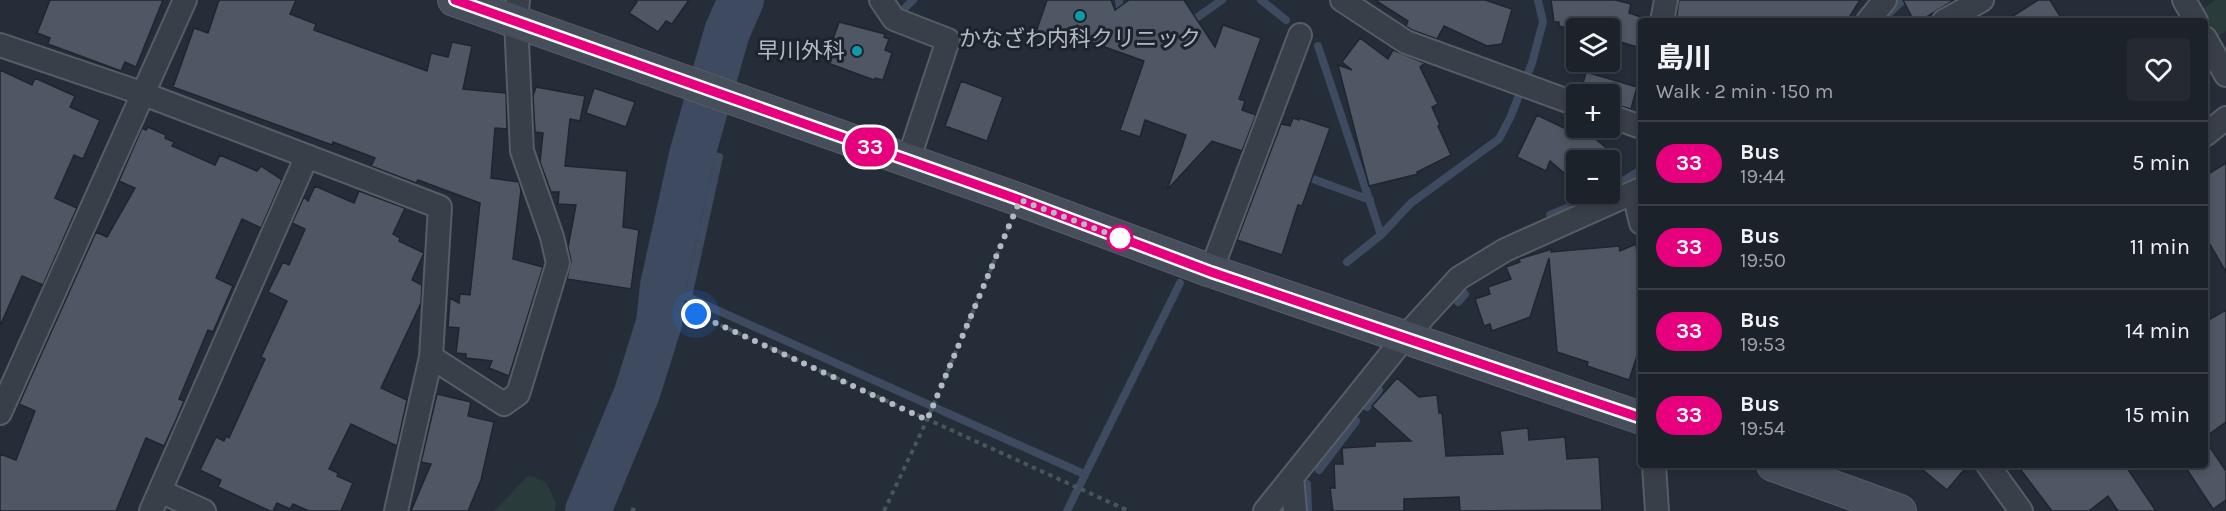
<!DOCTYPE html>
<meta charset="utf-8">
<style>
:root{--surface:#1c222a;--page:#252a32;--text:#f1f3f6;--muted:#a0a4a8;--line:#3a3f47}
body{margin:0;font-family:Karla,"Noto Sans JP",sans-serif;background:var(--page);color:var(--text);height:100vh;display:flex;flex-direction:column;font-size:22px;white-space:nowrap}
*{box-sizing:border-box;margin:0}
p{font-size:20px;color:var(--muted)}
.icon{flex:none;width:33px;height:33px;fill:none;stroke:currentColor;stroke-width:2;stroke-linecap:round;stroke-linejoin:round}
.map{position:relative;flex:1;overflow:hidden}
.details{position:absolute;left:1638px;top:18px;width:570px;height:450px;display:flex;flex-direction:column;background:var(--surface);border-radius:6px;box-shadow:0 3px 9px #0003,0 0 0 2px var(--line)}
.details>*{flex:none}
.badge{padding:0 12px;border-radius:20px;font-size:21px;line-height:39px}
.controls{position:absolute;left:1566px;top:18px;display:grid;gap:12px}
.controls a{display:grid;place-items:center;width:54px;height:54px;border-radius:6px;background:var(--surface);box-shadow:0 3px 9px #0003,0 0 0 2px var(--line);font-size:30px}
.you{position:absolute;width:30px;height:30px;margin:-15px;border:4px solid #fff;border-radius:50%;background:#1a73e8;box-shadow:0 0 0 9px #1a73e833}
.map>.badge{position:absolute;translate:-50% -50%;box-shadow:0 0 0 3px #fff}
.round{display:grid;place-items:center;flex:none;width:63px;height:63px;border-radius:6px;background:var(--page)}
.overview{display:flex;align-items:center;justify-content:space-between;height:102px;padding:0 18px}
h1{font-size:28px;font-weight:800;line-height:45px}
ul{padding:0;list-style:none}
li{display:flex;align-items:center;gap:18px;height:84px;padding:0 18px;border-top:2px solid var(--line)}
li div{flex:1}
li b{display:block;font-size:22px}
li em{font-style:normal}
li .badge{min-width:66px;font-weight:700;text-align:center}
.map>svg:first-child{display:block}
</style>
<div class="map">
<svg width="2226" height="511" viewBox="0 0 2226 511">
<rect width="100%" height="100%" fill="#252d38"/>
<path fill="#2a3b3b" d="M2215,0H2226V31L2218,36L2215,34L2204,15V8Z
M529,475L546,482L556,504L555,511H494Z"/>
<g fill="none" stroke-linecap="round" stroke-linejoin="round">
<path stroke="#3d4a5f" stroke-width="8" d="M1119,0L1120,9L1124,16
M1261,0L1286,20
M904,9L913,0
M1881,21L1903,0
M1189,23L1222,0
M1318,46L1381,235
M1305,176L1370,200
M1610,189L1641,170
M1550,215L1601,194
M1347,262L1381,235L1411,203L1499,139L1510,118L1532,63L1543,22L1538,0
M663,286L1084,474
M688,297L719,157L694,150
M1458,302L1465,294
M1367,407L1379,390
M1319,470L1356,421
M1307,484L1308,511
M1067,511L1180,283"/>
<path stroke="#3d4a5f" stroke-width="46" d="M588,511L637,393L659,323L663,286L692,155L727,32L741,0"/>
</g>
<path fill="#4e5763" stroke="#20262f" stroke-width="1.5" d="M50,0H163L136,67L125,62L121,71L48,44L50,38L37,33Z
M219,0H296L290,14L316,24L314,30L427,71L431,53L448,57L452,42L472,46L463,89L506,93L507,129L495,128L491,178L519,182L521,190L513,259L543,267L509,376L489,368L492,361L466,358V354L456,353L459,328L448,327L450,298L459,303L460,294L470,295L480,203L418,180L416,183L371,166L375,158L333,142L332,145L173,87L194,28L208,33Z
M634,0H689L672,24L666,21L658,32L629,13L637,2Z
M1047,0H1111L1115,10L1129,0H1184L1215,47L1223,25L1261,38L1239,99L1245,101L1242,110L1256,115L1242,151L1212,141L1167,190L1186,135L1145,120L1140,137L1120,130L1144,61L1068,34L1065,42L1036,32Z
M1375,0H1485L1512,9L1502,44L1487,46L1444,26L1437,39L1412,30L1406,26L1408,21Z
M1551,0H1615L1631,4L1629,13L1641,17V48L1610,39V28H1576V30L1559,26V22H1554Z
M1679,0H1860L1847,21H1676Z
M1903,0H1954L1920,21H1914Z
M2038,0H2050L2063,21H2005Z
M839,22L885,34L884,37L889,39L885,50L892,53L883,80L875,78L874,80L825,62Z
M1360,38L1388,59L1393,50L1425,63L1420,67L1438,104L1432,107L1440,125L1438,126L1451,155L1417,172L1418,174L1369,186L1338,65L1352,70L1342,62Z
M0,70L32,85L35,78L75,96L70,107L100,120L83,159L74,155L55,198L77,208L43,285L22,276L0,326Z
M1586,72L1637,87L1631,109L1610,103V94H1585L1581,91Z
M961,81L1003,97L987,141L945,126Z
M536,87L585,96L580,121L570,119L565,166L627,171L623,227L639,230L631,289L567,279L571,261L568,247L576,205L558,204L559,192H551L540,162L543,133L535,132L533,96Z
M594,88L635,102L626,127L586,113Z
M1537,115L1570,131L1573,120L1576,123V128H1582L1615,155L1610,161L1576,160V183L1550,161L1546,171L1517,157Z
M1293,118L1299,120V118L1330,128L1302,206L1298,205L1282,255L1237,240L1281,124L1290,126Z
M148,127L166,135L165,138L174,142L172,146L215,165L220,155L257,171L261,166L282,180L261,228L242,219L216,278L233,286L213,332L208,330L179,399L184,401L176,420L164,446L146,438L116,511H0V454L16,460L35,411L19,404L96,232L107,237L135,188L119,181L142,128L146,130Z
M2226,163V272L2205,236V176Z
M315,186L354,203L359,191L405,208L393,234L400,238L399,241L424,253L412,280L422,285L421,303L381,388L407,400L397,446L351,424L329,469L338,473L337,476L353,483L341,511H309L293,504L290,509L277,503L273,511H270L218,487L221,480L200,470L216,437L224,441L226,436L229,438L265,359L261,357L287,301L268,292L283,262L289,265L305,229L292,223L304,197L308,201Z
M1636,244L1641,304V344L1629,380L1587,366L1588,362L1557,352L1549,258L1530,317L1492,331L1490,324L1484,326L1475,299L1490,294L1488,287L1511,279L1506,267L1520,262L1519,259L1552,249L1551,252L1619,246L1620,251Z
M2226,310V422L2205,437V322Z
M1397,378L1419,397L1437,395L1439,413H1442L1446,456L1503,454L1500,431L1528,428L1529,440L1565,437L1567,459L1599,457L1602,510L1460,511L1459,497L1404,499V511H1333L1330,488H1335L1334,464H1343L1342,448L1375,446V442L1411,441L1372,406Z
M437,394L471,402L468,416L494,422L481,480L468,511H411L431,464L421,462Z
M2205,440L2226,471V500L2213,509L2184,465H2205Z
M1917,465H1968L1947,490Z
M2017,465H2125L2156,511H2118L2108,496L2089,511H2052Z"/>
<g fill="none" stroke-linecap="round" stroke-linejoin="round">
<g stroke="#575d66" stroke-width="26">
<path id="street" d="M881,0L894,19L948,40L908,161
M1342,0L1406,42L1576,104
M2184,0L2196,21
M1662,21L1666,0
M1868,21L1885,0
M1944,21L1982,0
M2205,38L2226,75
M0,45L144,94L440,207L431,357L396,511
M1610,116L1641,127
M2205,135L2226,118
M1634,194L1641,223
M1211,271L1300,35
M431,357L504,404L518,394L558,263L552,237L522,151L516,21L518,0
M0,413L185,0
M1654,465L1657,511
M1988,465L2021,511
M1292,477L1295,511
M160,491L204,511
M151,511L307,156
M1265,511L1404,338L1459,278L1505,250L1641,189"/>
</g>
<g stroke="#575d66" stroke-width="34">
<path id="secondary" d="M454,0L1020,200L1211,271L1641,418
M1773,465L1900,511"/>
</g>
<path stroke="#475658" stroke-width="4" stroke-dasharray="4.5 4.5" stroke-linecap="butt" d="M696,314L1129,511
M631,509L637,511
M884,511L927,420L1009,226"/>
<use href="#street" stroke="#393f49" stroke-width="22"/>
<use href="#secondary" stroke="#474e5b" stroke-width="32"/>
</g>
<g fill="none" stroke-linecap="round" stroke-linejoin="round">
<g stroke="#fff" stroke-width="14">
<path id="line" d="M455,0L1020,200L1211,272L1641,418"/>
</g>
<use href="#line" stroke="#e6007e" stroke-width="9"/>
<path stroke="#b4bac4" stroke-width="6" stroke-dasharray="0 10.8" d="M696,314L927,420L1020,200L1120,238"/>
</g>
<g fill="#0f9aa8" stroke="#1e242d" stroke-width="2">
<circle cx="1080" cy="16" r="6"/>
<circle cx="857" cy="51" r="6"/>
</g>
<circle fill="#fff" stroke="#e6007e" stroke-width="3" cx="1120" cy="238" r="12"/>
<g text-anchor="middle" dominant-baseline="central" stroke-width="6" stroke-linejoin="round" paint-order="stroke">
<g font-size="22" fill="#b4bac4" stroke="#1e242d">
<text x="1080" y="39">かなざわ内科クリニック</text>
<text x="845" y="51" text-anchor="end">早川外科</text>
</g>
</g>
</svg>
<div class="controls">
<a><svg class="icon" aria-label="layers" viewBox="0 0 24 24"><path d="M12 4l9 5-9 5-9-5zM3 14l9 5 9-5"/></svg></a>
<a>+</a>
<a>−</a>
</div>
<div class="you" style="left:696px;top:314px"></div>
<b class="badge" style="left:870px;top:147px;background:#e6007e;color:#fff">33</b>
<section class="details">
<div class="overview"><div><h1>島川</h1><p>Walk · 2 min · 150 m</p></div><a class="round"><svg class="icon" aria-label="heart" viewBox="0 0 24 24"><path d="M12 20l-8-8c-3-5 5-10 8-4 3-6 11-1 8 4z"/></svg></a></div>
<ul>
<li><span class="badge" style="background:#e6007e;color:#fff">33</span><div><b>Bus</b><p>19:44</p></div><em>5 min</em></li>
<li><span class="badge" style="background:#e6007e;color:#fff">33</span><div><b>Bus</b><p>19:50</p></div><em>11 min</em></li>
<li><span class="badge" style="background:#e6007e;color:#fff">33</span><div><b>Bus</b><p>19:53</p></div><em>14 min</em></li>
<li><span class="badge" style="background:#e6007e;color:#fff">33</span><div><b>Bus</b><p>19:54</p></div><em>15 min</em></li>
</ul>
</section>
</div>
